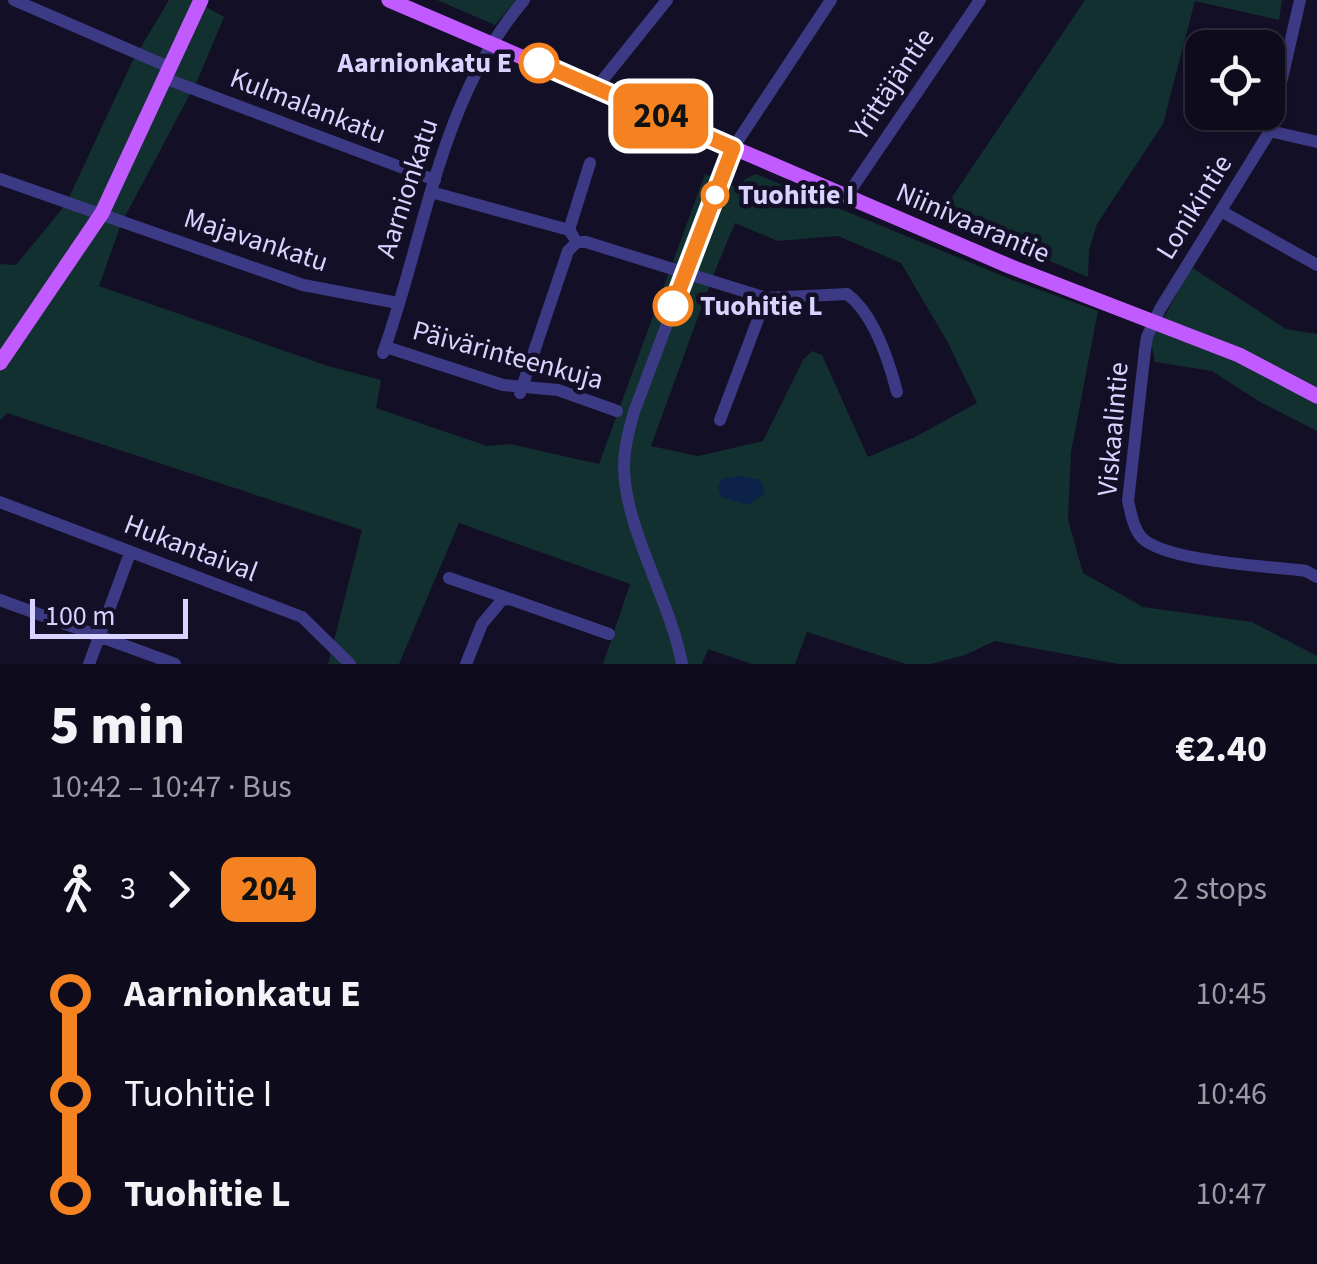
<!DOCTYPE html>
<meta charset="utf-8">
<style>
:root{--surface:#0e0b1c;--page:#171425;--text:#f1f3f6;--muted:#9b9ba3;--line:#2e2b3b}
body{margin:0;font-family:"Source Sans 3",sans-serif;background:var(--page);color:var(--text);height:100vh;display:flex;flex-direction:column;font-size:38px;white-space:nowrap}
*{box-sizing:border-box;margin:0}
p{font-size:32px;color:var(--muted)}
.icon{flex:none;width:55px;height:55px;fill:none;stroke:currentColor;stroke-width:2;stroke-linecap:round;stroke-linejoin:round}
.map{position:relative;height:664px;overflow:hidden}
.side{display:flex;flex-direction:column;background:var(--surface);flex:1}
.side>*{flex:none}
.badge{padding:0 20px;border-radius:15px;font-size:35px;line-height:65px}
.controls{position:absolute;left:1185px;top:30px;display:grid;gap:20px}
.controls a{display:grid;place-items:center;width:100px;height:100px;border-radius:20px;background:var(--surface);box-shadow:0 2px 8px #0004,0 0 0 2px var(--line);font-size:50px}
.scale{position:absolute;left:30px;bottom:25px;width:158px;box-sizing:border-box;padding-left:10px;border:5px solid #d9d4ff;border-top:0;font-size:28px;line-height:35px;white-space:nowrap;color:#d9d4ff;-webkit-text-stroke:8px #130f26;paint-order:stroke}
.map>.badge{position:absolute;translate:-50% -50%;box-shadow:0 0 0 5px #fff}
.legs{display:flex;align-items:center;gap:15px;height:110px;padding:0 50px;font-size:32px}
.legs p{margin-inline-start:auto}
.summary{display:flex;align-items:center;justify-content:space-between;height:170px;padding:0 50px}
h1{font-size:55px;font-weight:800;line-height:75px}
ul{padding:0 50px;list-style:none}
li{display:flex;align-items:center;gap:35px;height:100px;font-size:38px}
li i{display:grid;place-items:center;width:15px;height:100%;margin:0 12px;background:currentColor}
li i::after{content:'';width:25px;height:25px;margin:-12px;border:8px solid;border-radius:50%;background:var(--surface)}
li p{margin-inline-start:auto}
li:first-child i{background:linear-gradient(#0000 50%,currentColor 0)}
li:last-child i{background:linear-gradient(currentColor 50%,#0000 0)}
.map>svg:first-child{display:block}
</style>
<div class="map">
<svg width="1317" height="664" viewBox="0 0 1317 664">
<rect width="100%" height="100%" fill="#130f26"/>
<path fill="#12302f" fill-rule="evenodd" d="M169,0H194L224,17L198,79L121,224L99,286L328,366L381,380L376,408L487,446L510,444L599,464L705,174L738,188L745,179L756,174L1010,279L1098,311L1071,452L1068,520L1083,573L1143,607L1252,622L1317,656V664H1119L995,641L965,655L931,664H906L807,632L795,664H752L708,649L702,664H603L630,584L459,523L399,664H328L362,530L7,413L0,421V264L16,265L66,204L132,62ZM735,223L778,241L838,236L901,263L947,341L977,403L913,438L868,457L822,355L812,351L803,360L763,441L698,456L651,446L713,276Z
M437,0H516L495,25Z
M1085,0H1282L1279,20L1195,1L1163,124L1097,224L1089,250L1088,277L940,215Z
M1191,267L1286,329L1317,334V431L1260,402L1212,371L1155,362L1151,342Z"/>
<path fill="#0c2248" d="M742,476L760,480L765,493L748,505L721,497L718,486L723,478Z"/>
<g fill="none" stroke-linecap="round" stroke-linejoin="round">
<path stroke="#3d3a85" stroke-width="12" d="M14,0L169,67
M1300,0L1270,131L1160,309L1147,337L1145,350L1128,501C1131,513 1133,528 1142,538C1167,562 1269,566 1306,571L1317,577
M164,78L435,180
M597,87L667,0
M1270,131L1317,142
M0,179L303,285L398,303
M431,192L569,230
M846,197L980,0
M1221,211L1317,265
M573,236L569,230L590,163
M577,242H586L766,298L847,294C874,314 889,361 897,392
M386,347L503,385L558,390L617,411
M383,353C426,233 439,100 524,0
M520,393L568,251L577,242
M720,420L766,298
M0,502L302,617L350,664
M449,578L507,598
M0,600L175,664
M89,664L130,553
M466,664L482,624L502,600L510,599L609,634
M682,664C670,599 625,530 624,467C624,448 629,430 634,412L733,148L831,0"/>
<path stroke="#c25bff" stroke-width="15" d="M389,0L1009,266L1239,355L1317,396
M0,363L102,213L201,0"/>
</g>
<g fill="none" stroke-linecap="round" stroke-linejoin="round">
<g stroke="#fff" stroke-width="22">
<path id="line-1" d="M539,63L733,148L673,306"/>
</g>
<use href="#line-1" stroke="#f58220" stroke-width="15"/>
</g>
<g fill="#fff" stroke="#f58220" stroke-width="5">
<circle cx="539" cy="63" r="18"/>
<circle cx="715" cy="195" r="12"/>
<circle cx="673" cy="306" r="18"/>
</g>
<g text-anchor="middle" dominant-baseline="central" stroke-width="9" stroke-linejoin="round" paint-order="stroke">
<g font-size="28" font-weight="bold" fill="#d9d4ff" stroke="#130f26" text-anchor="start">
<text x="512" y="63" text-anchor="end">Aarnionkatu E</text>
<text x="738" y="195">Tuohitie I</text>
<text x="700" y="306">Tuohitie L</text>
</g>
<g font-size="28" fill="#d9d4ff" stroke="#130f26">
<text transform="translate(892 84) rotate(-56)">Yrittäjäntie</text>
<text transform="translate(308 106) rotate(21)">Kulmalankatu</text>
<text transform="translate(407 188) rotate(-72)">Aarnionkatu</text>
<text transform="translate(1194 207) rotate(-58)">Lonikintie</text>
<text transform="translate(973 223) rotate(23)">Niinivaarantie</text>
<text transform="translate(256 240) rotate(18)">Majavankatu</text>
<text transform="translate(508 355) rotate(15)">Päivärinteenkuja</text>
<text transform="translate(1113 429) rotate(-85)">Viskaalintie</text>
<text transform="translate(191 548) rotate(21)">Hukantaival</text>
</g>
</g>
</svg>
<div class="controls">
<a><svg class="icon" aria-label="locate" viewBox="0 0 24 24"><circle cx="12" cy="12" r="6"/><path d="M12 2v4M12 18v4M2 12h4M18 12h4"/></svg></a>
</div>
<div class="scale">100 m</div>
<b class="badge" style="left:661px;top:116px;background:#f58220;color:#111">204</b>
</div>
<section class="side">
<div class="summary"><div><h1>5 min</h1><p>10:42 – 10:47 · Bus</p></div><b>€2.40</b></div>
<div class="legs"><svg class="icon" aria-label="walk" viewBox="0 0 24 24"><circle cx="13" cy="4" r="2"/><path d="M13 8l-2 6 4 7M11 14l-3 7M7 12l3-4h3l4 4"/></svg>3<svg class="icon" aria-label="forward" viewBox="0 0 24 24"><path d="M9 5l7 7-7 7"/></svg><b class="badge" style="background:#f58220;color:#111">204</b><p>2 stops</p></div>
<ul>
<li><i style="color:#f58220"></i><b>Aarnionkatu E</b><p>10:45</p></li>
<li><i style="color:#f58220"></i><span>Tuohitie I</span><p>10:46</p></li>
<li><i style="color:#f58220"></i><b>Tuohitie L</b><p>10:47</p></li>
</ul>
</section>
